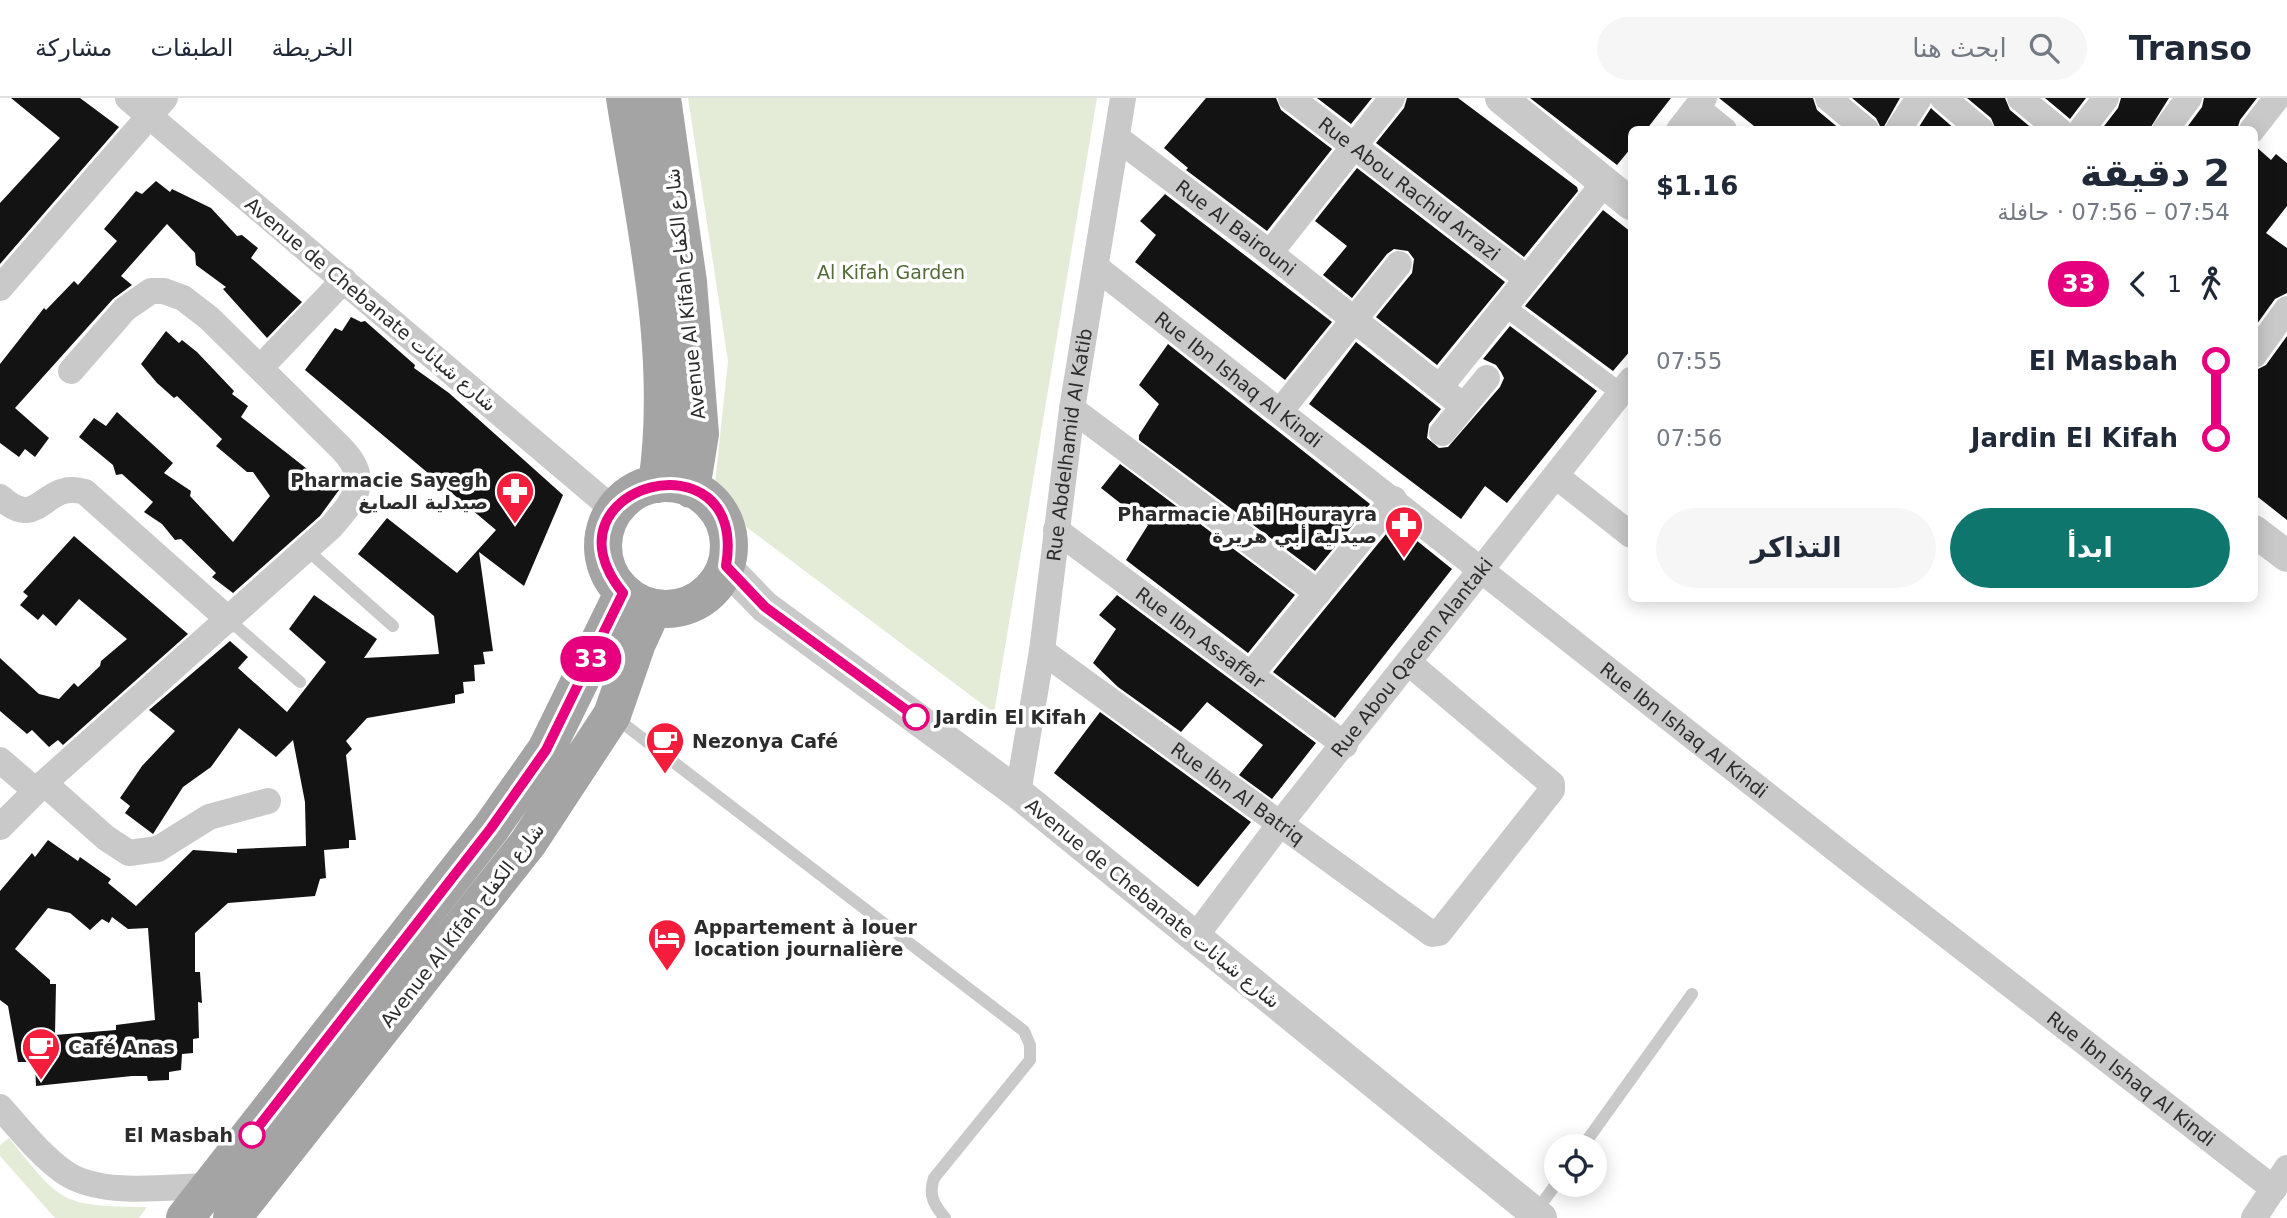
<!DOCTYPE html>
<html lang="ar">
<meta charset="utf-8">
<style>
:root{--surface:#fff;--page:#f6f6f7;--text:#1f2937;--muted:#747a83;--line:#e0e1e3;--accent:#0f766e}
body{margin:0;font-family:"DejaVu Sans",Cairo,sans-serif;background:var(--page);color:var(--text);direction:rtl;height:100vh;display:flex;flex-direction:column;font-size:26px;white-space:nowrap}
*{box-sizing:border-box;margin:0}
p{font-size:23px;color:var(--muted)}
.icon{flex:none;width:38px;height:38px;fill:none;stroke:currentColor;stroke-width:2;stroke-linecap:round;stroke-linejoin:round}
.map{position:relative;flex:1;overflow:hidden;direction:ltr}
.sheet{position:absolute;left:1628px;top:28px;width:630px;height:476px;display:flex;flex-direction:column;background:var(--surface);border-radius:10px;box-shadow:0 4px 18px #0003;direction:rtl}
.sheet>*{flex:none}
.badge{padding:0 14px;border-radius:23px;font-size:24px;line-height:46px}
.tools{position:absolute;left:1544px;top:1036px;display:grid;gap:14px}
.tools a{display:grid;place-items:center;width:63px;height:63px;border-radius:50%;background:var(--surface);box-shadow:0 4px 18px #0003;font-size:35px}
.map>.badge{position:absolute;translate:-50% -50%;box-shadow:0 0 0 4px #fff}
.legs{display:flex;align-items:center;gap:10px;height:77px;padding:0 28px;font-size:23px}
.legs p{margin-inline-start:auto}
.head{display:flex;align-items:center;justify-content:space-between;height:119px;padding:0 28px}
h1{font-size:38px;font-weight:800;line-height:52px}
.cta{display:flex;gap:14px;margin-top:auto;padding:14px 28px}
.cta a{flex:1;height:80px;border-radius:42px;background:var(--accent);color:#fff;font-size:28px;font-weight:800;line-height:80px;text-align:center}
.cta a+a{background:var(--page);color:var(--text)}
ul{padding:0 28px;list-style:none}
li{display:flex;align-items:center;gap:24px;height:77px;font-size:26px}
li i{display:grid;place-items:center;width:10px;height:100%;margin:0 9px;background:currentColor}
li i::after{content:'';width:18px;height:18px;margin:-9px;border:5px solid;border-radius:50%;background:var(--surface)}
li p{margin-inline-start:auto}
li:first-child i{background:linear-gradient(#0000 50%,currentColor 0)}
li:last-child i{background:linear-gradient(currentColor 50%,#0000 0)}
header{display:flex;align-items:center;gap:42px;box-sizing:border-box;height:98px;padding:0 35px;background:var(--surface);border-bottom:2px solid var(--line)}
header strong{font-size:33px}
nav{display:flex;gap:38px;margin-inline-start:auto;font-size:24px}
.search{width:490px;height:63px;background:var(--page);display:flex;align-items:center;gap:18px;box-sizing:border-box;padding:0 24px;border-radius:38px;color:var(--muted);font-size:26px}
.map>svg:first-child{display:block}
</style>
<header>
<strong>Transo</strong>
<div class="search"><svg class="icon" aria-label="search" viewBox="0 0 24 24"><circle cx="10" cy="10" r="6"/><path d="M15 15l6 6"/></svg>ابحث هنا</div>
<nav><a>الخريطة</a><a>الطبقات</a><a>مشاركة</a></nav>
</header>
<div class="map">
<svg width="2287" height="1120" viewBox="0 0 2287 1120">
<rect width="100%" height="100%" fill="#fff"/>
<path fill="#e4ecd8" d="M688,0H1097L994,615L713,404L728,263Z
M9,1040C62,1106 61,1108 147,1109L139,1120H55L0,1058V1047Z"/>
<path fill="#131313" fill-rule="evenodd" d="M11,0H80L119,29L0,166V105L60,40Z
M1206,0H1276L1281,12L1332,51L1267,133L1186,72L1188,70L1164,50Z
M1317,0H1372L1351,26Z
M1407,0H1458L1577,89L1578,93L1524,159L1376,45L1404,10Z
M1530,0H1671L1646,32H1631V50L1617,67Z
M1719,0H1813L1817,12L1841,32H1759Z
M1852,0H1900L1882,32L1876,20Z
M1967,0H2005L2010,12L2034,32H1996L1991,20Z
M2045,0H2086L2070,21Z
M2121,0H2169L2149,32H2101L2118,10Z
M2204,0H2257L2240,22L2237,32H2185L2202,9Z
M1931,10L1933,12L1956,32H1917Z
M2254,47L2271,62L2276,56L2287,65V108L2266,135L2287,150V195L2275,201L2254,230Z
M1357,70L1505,184L1437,267L1376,219L1412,175L1414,161L1408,153L1394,151L1387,156L1352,200L1323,177L1347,148L1315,123Z
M156,83L170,94L172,91L211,110L237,138L242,137L258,150L251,160L302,204L267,240L223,191L226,189L196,167L195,155L167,126L121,178L132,187L113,201L15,310L49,340L35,359L25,351L19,359L0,345V266L44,210L46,212L74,183L78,187L117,143L104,131L136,93L142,96Z
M1165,96L1332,224L1285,282L1135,164L1156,137L1140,123Z
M1603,112L1631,134V252L1613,273L1525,208Z
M351,219L361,224L365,223L415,267L414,270L449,295L563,397L524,488L479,454L493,553L483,554L485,566L474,567L475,583L463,584L464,595L455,597V605L367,620L346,643L352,651L346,657L356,742H349V750L324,752L326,780L320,781L315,798L228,805L195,835V874H200L202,905L198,904L199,940L193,941V955L182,956L181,972L169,974V982L148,983L147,978H132L36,988L35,964H18L8,908L0,902V793L32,755L35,759L48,742L78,763L80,759L111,781L108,785L136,808L193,752L237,755V751L306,748L305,704L293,642L276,659L239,630L211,669L183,689L153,736L125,715L130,708L120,700L142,668L175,633L149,612L230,543L248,559L238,570L287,614L326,564L289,531L314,497L377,541L364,560L439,556L434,518L358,456L387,420L457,475L496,432L305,272L335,230L342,233ZM48,810L70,815L90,832L102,821L109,825L112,819L128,831L148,830L155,922L116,927V932L55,937L56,886H50V882L15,851Z
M1510,228L1597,293L1507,405L1485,388L1461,421L1309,306L1356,244L1441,311L1429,326L1427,340L1439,350L1448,349L1500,289L1504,280L1501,274L1496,267L1483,261Z
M166,233L179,245L182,242L197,254L234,293L232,296L248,308L241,319L316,378L319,376L339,392L320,418L233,495L212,479L216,475L181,441L175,442L162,426L144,414L153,404L122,376L116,377L113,367L79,339L94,320L106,328L117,314L173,365L164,375L191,393L190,398L233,444L270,398L253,374H247L216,348L222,341L177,298L174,300L157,285L141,266Z
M2287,238V422L2254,396V273L2266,267Z
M1168,246L1370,406L1315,473L1139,342V337L1159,306L1139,287Z
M1120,366L1295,497L1248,555L1126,462L1148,427L1101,390Z
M1395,425L1452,471L1335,620L1273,574Z
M74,438L188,536L63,647L58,642L49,649L32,632L27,636L0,613V560L39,596L59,601L74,585L78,589L100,568L101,563L127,541L79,501L56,528L43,516L38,522L20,507L28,498L23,494Z
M1117,497L1316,645L1272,701L1239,677L1263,647L1207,604L1181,634L1118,589L1093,565L1116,531L1099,517Z
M1100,614L1251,724L1198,789L1054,675Z"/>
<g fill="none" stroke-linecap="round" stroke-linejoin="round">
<path stroke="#c9c9c9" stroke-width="12" d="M306,451L393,528
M229,522L300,584
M616,620L1024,933L1030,947V962L934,1080C928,1097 934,1107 945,1120
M1583,1048L1692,896
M1535,1115L1556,1086"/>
<path stroke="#c9c9c9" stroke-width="19" d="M1504,208L1621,295"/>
<g stroke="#c9c9c9" stroke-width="26">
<path d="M128,0L614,412"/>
<path id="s1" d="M1291,0L1526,180"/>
<path d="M1828,0L1866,32"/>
<path d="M1943,0L1981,32"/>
<path d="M2020,0L2059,32"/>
<path d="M1697,10L1724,32"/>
<path d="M1679,32L1704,0"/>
<path d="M1898,32L1919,0"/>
<path d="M2081,32L2106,0"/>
<path d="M2165,32L2189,0"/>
<path d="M2252,32L2277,0"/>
<path id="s2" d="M1117,40L1270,155L1463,308"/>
<path d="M1270,155L1392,0"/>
<path id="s3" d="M1097,170L1861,771L2274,1091"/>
<path d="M0,190L165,0"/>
<path d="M2254,257L2287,211"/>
<path d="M261,269L344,182"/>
<path d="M1440,289L1605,84"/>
<path d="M1072,311L1318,495"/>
<path d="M1281,312L1399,166"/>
<path d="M1442,335L1487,280"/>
<path d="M1556,378L1631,437"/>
<path d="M0,399C41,436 42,381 85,394L229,522"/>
<path id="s4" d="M1056,432L1345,647"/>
<path id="s5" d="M1042,553L1432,836L1439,835L1552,692V686L1409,565"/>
<path d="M1252,575L1394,401"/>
<path d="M0,662L36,693"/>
<path d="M44,685L106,740L129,755L158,751L209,719L268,703"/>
<path id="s6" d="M1018,695L1042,553L1072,311L1123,0"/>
<path d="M0,729L44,685L331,429C356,400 372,382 341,350L209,220L183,200L164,193H151L125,211L71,273"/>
<path id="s7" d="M1195,839L1279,727L1631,282"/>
<path d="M0,1009C20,1031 40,1057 64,1074C101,1100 169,1088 212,1088"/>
<path d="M2254,1120L2287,1070"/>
</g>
<path stroke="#c9c9c9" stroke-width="32" d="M1501,0L1631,106
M2254,433L2287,458
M726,469L765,509L1018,695L1541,1120"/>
<path stroke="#a4a4a4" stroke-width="38" d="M625,0C645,126 676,258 657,386
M662,0L688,184L700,336L691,391
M603 448a63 63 0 1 1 126 0a63 63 0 1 1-126 0Z
M185,1120L491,730L546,652L623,495
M232,1120L528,745L612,617L637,545L653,510"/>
</g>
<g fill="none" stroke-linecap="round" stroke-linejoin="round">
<g stroke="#fff" stroke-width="16">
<path id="line-1" d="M252,1037L491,730L546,652L623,495C535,387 749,331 726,468L765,509L916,619"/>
</g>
<use href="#line-1" stroke="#e6007e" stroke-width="10"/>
</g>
<defs>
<g id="pharmacy-pin" transform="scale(2.0125)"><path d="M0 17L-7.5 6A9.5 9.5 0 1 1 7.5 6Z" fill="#f41d3c" stroke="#fff"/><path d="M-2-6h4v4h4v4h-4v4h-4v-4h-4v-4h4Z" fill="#fff"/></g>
<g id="cafe-pin" transform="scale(2.0125)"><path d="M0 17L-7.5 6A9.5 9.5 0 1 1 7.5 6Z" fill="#f41d3c" stroke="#fff"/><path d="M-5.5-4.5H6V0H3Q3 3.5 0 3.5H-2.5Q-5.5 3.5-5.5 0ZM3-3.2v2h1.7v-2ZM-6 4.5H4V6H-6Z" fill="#fff"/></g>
<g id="hotel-pin" transform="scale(2.0125)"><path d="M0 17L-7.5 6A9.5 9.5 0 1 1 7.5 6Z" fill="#f41d3c" stroke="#fff"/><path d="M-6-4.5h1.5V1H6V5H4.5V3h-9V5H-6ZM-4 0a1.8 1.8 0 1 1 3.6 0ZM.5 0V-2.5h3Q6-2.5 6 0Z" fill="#fff"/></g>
</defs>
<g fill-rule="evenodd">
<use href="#pharmacy-pin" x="515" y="393"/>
<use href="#pharmacy-pin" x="1404" y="427"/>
<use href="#cafe-pin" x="665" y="643"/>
<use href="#hotel-pin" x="667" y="840"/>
<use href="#cafe-pin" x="41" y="949"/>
</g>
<g fill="#fff" stroke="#e6007e" stroke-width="3.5">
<circle cx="916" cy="619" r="12"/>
<circle cx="252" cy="1037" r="12"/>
</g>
<g text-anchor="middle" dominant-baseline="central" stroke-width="7" stroke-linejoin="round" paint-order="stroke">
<g font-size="19" fill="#2c2c2c" stroke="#fff">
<text stroke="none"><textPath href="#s1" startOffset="149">Rue Abou Rachid Arrazi</textPath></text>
<text stroke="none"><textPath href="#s2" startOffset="149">Rue Al Bairouni</textPath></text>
<text transform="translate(685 196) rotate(-96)">Avenue Al Kifah شارع الكفاح</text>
<text transform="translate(371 206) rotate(40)">Avenue de Chebanate شارع شبانات</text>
<text stroke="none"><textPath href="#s3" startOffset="180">Rue Ibn Ishaq Al Kindi</textPath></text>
<text stroke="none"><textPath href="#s6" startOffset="352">Rue Abdelhamid Al Katib</textPath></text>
<text stroke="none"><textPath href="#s4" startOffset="180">Rue Ibn Assaffar</textPath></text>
<text stroke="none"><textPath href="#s7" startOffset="354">Rue Abou Qacem Alantaki</textPath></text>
<text stroke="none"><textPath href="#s3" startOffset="747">Rue Ibn Ishaq Al Kindi</textPath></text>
<text stroke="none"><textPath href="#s5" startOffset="242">Rue Ibn Al Batriq</textPath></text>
<text transform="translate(1153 805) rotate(39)">Avenue de Chebanate شارع شبانات</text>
<text transform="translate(462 827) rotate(-52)">Avenue Al Kifah شارع الكفاح</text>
<text stroke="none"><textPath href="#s3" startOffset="1314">Rue Ibn Ishaq Al Kindi</textPath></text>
</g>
<g font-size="19" fill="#536b36" stroke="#fff">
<text x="891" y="174">Al Kifah Garden</text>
</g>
<g font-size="19" font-weight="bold" fill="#2c2c2c" stroke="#fff" text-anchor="start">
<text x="488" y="382" text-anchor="end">Pharmacie Sayegh<tspan x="488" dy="22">صيدلية الصايغ</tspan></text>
<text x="1377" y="416" text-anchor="end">Pharmacie Abi Hourayra<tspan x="1377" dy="22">صيدلية أبي هريرة</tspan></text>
<text x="692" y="643">Nezonya Café</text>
<text x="694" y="829">Appartement à louer<tspan x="694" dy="22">location journalière</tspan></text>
<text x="68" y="949">Café Anas</text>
</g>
<g font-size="19" font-weight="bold" fill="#2c2c2c" stroke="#fff" text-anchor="start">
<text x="935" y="619">Jardin El Kifah</text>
<text x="233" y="1037" text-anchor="end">El Masbah</text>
</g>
</g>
</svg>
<div class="tools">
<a><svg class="icon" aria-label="locate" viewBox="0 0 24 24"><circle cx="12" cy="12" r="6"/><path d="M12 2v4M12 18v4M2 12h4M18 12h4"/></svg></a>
</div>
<b class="badge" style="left:591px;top:561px;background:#e6007e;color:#fff">33</b>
<section class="sheet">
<div class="head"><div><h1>2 دقيقة</h1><p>07:54 – 07:56 · حافلة</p></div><b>$1.16</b></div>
<div class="legs"><svg class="icon" aria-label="walk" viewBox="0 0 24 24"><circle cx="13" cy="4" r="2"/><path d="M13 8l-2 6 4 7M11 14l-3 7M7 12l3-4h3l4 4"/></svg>1<svg class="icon" aria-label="back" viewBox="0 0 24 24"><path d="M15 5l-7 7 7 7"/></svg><b class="badge" style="background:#e6007e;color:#fff">33</b></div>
<ul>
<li><i style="color:#e6007e"></i><b>El Masbah</b><p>07:55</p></li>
<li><i style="color:#e6007e"></i><b>Jardin El Kifah</b><p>07:56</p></li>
</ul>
<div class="cta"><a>ابدأ</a><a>التذاكر</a></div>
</section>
</div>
